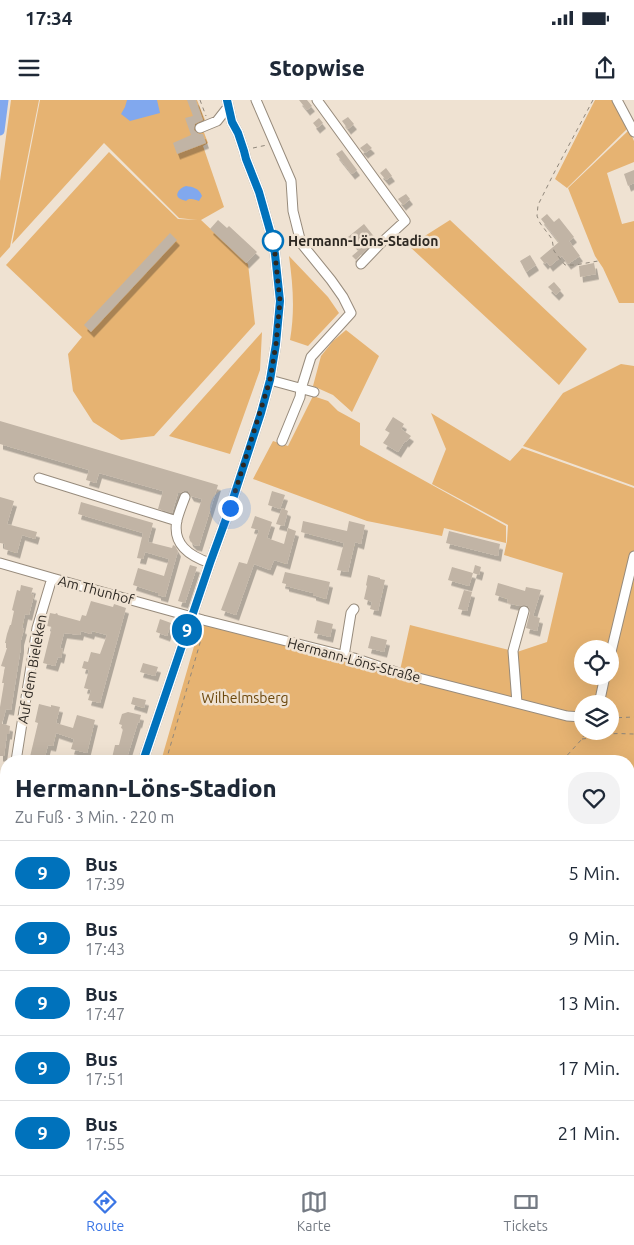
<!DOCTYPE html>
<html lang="de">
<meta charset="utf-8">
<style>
:root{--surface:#fff;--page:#f2f2f3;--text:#1f2937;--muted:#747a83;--line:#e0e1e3;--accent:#3b76e5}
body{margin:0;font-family:Ubuntu,sans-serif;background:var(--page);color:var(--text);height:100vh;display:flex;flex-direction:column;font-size:19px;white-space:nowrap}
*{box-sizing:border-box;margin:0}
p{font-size:16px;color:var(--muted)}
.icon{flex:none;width:28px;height:28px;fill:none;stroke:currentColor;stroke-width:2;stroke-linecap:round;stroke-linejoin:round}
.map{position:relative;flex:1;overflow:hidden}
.details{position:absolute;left:0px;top:655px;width:635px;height:420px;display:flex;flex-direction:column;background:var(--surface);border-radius:20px 20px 0 0;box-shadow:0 5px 20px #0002}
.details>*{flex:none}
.badge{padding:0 10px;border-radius:16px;font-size:18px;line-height:32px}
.controls{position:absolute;left:574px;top:540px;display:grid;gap:10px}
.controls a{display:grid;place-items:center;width:45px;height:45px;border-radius:50%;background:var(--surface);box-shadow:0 5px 20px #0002;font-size:25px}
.you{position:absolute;width:25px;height:25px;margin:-12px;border:4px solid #fff;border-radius:50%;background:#1a73e8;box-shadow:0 0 0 8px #1a73e833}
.map>.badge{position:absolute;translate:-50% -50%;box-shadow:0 0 0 2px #fff}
.round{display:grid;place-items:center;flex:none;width:52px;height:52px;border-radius:20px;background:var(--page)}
.headline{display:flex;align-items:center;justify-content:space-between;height:85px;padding:0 15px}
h1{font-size:24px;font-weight:800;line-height:38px}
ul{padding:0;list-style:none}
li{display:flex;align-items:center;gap:15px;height:65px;padding:0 15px;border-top:1px solid var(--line)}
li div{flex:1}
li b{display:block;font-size:19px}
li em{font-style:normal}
li .badge{min-width:55px;font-weight:700;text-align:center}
.status{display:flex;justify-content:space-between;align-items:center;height:35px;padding:0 25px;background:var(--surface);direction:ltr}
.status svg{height:14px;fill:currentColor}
header{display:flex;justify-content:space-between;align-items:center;height:65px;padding:0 15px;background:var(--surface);font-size:22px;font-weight:800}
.tab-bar{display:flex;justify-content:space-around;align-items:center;height:70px;border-top:1px solid var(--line);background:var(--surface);font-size:14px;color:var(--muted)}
.tab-bar a{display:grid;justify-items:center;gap:2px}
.tab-bar .selected{color:var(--accent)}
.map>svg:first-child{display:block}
</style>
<div class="status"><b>17:34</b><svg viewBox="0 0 49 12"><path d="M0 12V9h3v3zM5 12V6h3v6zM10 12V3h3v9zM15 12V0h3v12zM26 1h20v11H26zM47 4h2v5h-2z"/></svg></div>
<header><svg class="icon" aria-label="menu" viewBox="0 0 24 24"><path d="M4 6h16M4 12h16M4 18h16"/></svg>Stopwise<svg class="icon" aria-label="share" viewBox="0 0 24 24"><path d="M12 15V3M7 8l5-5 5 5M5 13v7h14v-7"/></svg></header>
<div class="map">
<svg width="634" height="1075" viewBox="0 0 634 1075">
<defs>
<filter id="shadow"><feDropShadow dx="3" dy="5.5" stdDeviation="0" flood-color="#0004"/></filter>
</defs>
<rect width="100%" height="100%" fill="#efe2d2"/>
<path fill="#e6b372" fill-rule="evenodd" d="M11,0H39L10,147L0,158V81Z
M40,0H197L205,20L200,22L208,43L203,46L224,107L201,120L248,164L255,224L154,336L121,340L93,322L73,291L68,254L82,237L6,165L109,52L178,119L197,120L179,118L104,43L12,144Z
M595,0H613L628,28L567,88L555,79Z
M629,30L634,41V62L607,73L622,124L634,121V203H619L603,168L595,156L568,88Z
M450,120L587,249L559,285L409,146Z
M289,156L328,197L339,213L308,246L290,240C295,210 293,186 289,156Z
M346,230L379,256L352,312L333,295L313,286L321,256L333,241Z
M262,232L260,270L230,354L169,336Z
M621,264L634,266V386L523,346L563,293Z
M313,296L328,301L338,311L360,323V345L506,426V443L444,428L442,436L367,421L253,379L273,341L288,346Z
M431,313L510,361L522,348L634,388V1075H119V1069H629V661H161L201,522L399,575L410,525L517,552L547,542L563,473L504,455L507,441L508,425L432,384L446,349ZM582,549H610V576H582ZM582,604H610V631H582Z
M0,986L6,987V1069H86L85,1075H0Z"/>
<path fill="#81a8ee" d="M127,0H157L160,13L130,21L121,14L125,7Z
M186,86C193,87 199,88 202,96L199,101C196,100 194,99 191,99C185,99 189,102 183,100C172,97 179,88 186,86Z"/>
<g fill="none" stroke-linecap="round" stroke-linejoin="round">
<path stroke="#81a8ee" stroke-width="2.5" d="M0,1063L6,1068
M8,1069L13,1073L14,1075"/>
<path stroke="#81a8ee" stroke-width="9" d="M0,31L4,0"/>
</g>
<path fill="#c1b4a5" filter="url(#shadow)" d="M187,0H196L203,20L195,24L194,30L199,34H203L206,43L177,54L173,43L191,35L185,18L193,16Z
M299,0H307L312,6L307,10Z
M348,17L354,24L348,29L342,21Z
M319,18L323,23L317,28L313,23Z
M367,43L372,48L365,53L360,48Z
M342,50L357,70L352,74L336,54Z
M386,68L392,76L386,80L380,73Z
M634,70V83L628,86L624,74Z
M406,94L410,99L403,105L398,99Z
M547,114L554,122L559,118L574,137L569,141L580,156L568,164L562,156L550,166L547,162L545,164L540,158L559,142L541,119Z
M218,120L227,128L229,126L257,152L246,163L210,129Z
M364,124L376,139L356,160L352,156L359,150L348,137Z
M170,133L177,140L91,232L84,225Z
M530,155L536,165L526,172L520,161Z
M594,163L596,174L580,177L579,166Z
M554,182L561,190L556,195L548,187Z
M393,317L404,324L401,329L411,336L406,342L405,341L398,352L383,343L390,333L385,330Z
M0,321L218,385L199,446L194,445L190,441L189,437L202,399L191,396L188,391H184L180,393H178L172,413L158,409L163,391L99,373L96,383L86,380L89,370L0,344Z
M272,391L285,395L280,409L268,405Z
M0,397L14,401L7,424L37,432L35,439L22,435L17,453L4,449L5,444L0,443Z
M81,402L153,423L148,442L172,448L173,445L175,446L178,451L165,497L158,495V493L133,485L138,468L164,476L169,459L145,452L143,459L137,458L143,433L78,414Z
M282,408L288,411L284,426L276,424Z
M255,416L272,422L267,438L284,444L288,428L296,431L287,464L274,460L270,470L254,464L236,515L221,510L239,462L247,464L259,430L251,428Z
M303,421L347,431L349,421L365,425L361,444L355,442L348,472L337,470L344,443L301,432Z
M449,431L500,444L498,456L446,443Z
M190,465L197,467L185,503L178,501Z
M475,465L481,467L479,475L473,473Z
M452,467L473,473L469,486L448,480Z
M285,472L330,482L326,499L313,495V493L286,486V484L282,483Z
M368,475L380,478V479L385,480L378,511L370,509L372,502L364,499L367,486L366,485Z
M498,483L525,491L526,487L541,490L533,516L540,518L537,531L526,528L530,512L528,506L525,505L520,506L507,503L508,499L495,495Z
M21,485L33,488L31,494L34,495L29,515L25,514L22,528L24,529L21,540V547L11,610L6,609L2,624L0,623V607L4,583H2L5,567L1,566L7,548H6V543H5L7,534L10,525H11L14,511L12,510L17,490L20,491Z
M464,490L472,492L467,511L458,509Z
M91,501L113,507L114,504L126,508L100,603L88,600L91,590L84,588L89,570L82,568L84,561L88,562L91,552L100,554L107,535L92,531L91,534L81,531L80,535L64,533L60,548L63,549L61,558L58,557L55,566L43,563L52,527L47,526L50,513L55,514L57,513L58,515L80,521L82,515L86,516Z
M160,519L171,523L167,536L156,532Z
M317,520L333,524L330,537L314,533Z
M371,536L387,540L384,552L368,548Z
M143,563L158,567L155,576L140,572Z
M133,597L146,600L144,608L131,604Z
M39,604L51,607V605L60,607L56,623L73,628L77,615L95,620L87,653L71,649L74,639L56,633L53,646L48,645L44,661H29L38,623L35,622Z
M128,612L141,615L139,623L138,622L126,661H122L112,658L115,645H119L123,629L121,628L122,625L119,624L122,614Z
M0,623L10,626L9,634H7L4,656H0Z"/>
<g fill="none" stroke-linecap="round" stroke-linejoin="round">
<g stroke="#978b7c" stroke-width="11">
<path id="minor" d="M256,0L291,81L293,111L301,143L331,180L343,197L351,213L311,257L301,289L300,297L282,341
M317,0L405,121L380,144L361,164
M617,0L634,32
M200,28L217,21L228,7
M270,280L314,292
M39,378L177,421
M185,397C182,405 179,412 177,420C172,444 189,456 210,463
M0,463L52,478L203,520L354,558L399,573L567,616L582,617
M344,556L351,513L354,509
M610,556L634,456
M517,603L513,551L524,511
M599,604L605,576
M16,661L37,528L52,478
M143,661L210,463L230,408L261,313L270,280L276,244L280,201L275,154L272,138L259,92L246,59L244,51L238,33L232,22L227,0
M0,762L6,723
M0,901L6,902
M95,1075L96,1069"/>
</g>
<path stroke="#90877b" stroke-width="1" stroke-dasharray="4 4" stroke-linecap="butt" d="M200,0L206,16
M593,0L554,73L538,105L537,116L540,123L552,139L554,151L565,165H575L598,161
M253,48L267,45
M610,618L634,617
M582,639C592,638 600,635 610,634C618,633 626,634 634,634
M166,661L200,543L202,529
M562,661L582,639L586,631
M629,720L634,723
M629,926L634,928
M629,998L634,1001
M629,1068H634
M322,1069L341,1075
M451,1069L453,1075
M569,1071L572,1075
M129,1075L130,1069
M503,1075L608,1069
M594,1075L602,1070"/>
<use href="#minor" stroke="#fff" stroke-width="9"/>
</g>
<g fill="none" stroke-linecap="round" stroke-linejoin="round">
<g stroke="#fff" stroke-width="11">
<path id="line" d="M143,661L210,463L230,408L261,313L270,280L276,244L280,201L275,154L272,138L259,92L246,59L244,51L238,33L232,22L227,0"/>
</g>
<use href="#line" stroke="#0072bc" stroke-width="8"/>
<path stroke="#2d2822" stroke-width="5" stroke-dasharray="0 9" d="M230,408L270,280L276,244L280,201L275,154L272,138L273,141"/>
</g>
<circle fill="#fff" stroke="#0072bc" stroke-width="2.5" cx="273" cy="141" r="10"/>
<g text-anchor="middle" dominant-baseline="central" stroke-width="5" stroke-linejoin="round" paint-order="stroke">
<g font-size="14" font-weight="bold" fill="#2d2822" stroke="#efe2d2" text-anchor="start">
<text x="288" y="141">Hermann-Löns-Stadion</text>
</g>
<g font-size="14" fill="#2d2822" stroke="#efe2d2">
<text transform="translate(96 490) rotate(15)">Am Thunhof</text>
<text transform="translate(354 560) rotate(15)">Hermann-Löns-Straße</text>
<text transform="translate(32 569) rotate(-80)">Auf dem Bieleken</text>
</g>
<g font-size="14" fill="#6a460b" stroke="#efe2d2">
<text x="245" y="598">Wilhelmsberg</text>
</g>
</g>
</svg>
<div class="controls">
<a><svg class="icon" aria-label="locate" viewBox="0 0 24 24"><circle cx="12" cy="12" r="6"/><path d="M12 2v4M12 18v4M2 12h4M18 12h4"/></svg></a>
<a><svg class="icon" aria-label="layers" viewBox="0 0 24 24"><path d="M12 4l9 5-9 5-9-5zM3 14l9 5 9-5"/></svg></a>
</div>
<div class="you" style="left:230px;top:408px"></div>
<b class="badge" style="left:187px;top:530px;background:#0072bc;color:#fff">9</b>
<section class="details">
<div class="headline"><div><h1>Hermann-Löns-Stadion</h1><p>Zu Fuß · 3 Min. · 220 m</p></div><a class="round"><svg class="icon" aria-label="heart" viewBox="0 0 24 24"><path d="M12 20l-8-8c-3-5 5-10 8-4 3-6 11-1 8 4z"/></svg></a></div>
<ul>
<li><span class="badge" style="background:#0072bc;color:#fff">9</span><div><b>Bus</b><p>17:39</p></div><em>5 Min.</em></li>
<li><span class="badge" style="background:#0072bc;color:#fff">9</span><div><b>Bus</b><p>17:43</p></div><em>9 Min.</em></li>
<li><span class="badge" style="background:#0072bc;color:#fff">9</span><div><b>Bus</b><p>17:47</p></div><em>13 Min.</em></li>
<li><span class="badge" style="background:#0072bc;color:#fff">9</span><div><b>Bus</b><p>17:51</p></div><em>17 Min.</em></li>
<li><span class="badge" style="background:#0072bc;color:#fff">9</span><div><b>Bus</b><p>17:55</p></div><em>21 Min.</em></li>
</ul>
</section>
</div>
<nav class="tab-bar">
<a class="selected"><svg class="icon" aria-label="directions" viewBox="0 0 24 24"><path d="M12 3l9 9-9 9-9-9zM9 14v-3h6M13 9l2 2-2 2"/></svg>Route</a>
<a><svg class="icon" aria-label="map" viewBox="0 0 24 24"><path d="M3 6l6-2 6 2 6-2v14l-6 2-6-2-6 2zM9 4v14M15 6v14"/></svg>Karte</a>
<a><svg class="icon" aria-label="tickets" viewBox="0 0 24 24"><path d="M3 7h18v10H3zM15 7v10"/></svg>Tickets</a>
</nav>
